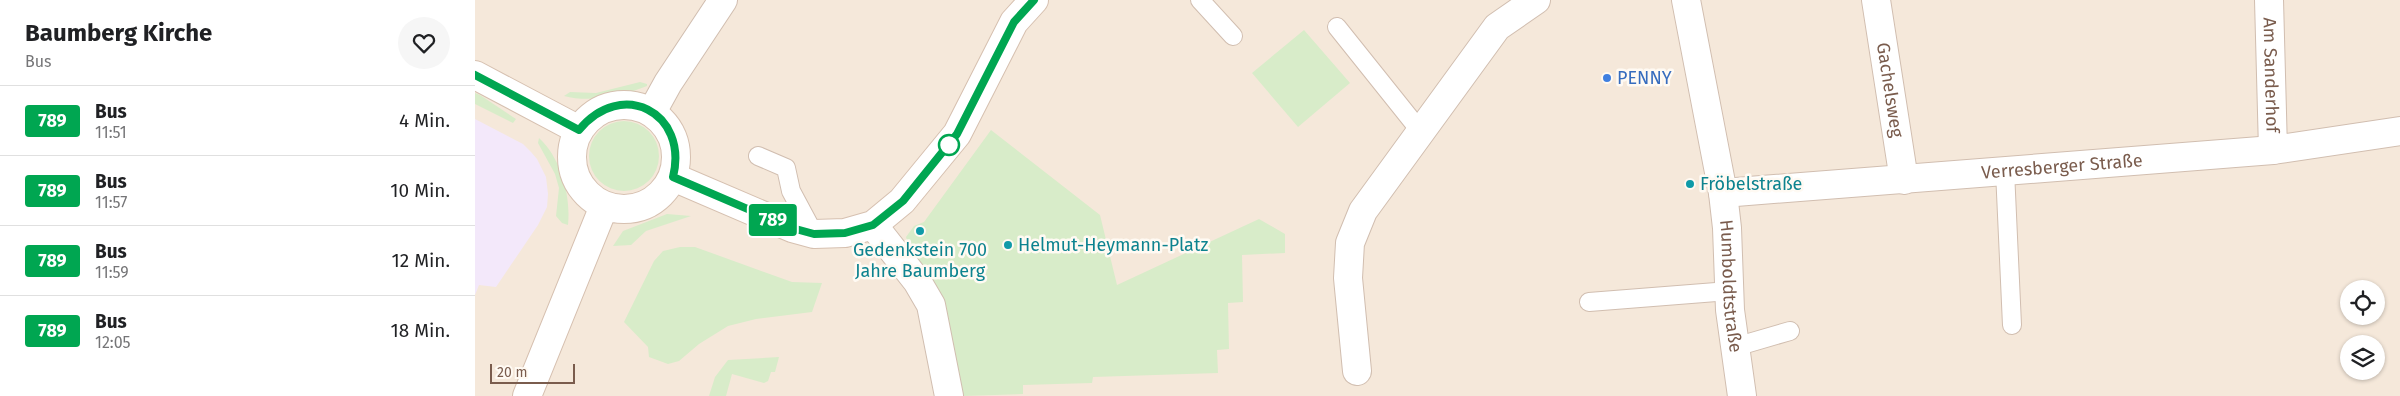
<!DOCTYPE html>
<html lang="de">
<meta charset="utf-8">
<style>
:root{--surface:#fff;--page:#f6f6f6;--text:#202124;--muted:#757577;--line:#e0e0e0}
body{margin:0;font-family:"Fira Sans",sans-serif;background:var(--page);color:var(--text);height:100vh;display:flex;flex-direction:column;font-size:19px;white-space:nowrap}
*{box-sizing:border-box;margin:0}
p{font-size:16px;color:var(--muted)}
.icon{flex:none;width:28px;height:28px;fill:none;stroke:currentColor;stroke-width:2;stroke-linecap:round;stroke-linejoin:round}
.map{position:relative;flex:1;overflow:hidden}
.side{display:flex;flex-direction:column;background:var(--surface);width:475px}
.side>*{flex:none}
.badge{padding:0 10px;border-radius:4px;font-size:18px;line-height:32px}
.controls{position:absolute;left:1865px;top:280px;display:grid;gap:10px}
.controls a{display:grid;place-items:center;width:45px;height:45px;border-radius:50%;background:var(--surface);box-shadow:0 1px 4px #0004;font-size:25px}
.scale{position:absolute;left:15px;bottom:12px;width:85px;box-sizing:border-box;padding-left:5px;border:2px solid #7a5c4d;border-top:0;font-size:14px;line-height:18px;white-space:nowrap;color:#7a5c4d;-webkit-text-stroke:4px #fffaf3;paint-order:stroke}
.map>.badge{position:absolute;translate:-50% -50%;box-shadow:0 0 0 2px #fff}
.round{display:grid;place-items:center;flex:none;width:52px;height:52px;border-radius:26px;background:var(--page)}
.overview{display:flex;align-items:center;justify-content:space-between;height:85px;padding:0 25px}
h1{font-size:24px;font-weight:700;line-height:38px}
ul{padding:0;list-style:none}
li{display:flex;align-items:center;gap:15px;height:70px;padding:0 25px;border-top:1px solid var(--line)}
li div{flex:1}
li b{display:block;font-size:19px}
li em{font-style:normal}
li .badge{min-width:55px;font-weight:700;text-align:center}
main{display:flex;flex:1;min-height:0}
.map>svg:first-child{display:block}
</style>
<main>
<section class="side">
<div class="overview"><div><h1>Baumberg Kirche</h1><p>Bus</p></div><a class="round"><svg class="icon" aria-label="heart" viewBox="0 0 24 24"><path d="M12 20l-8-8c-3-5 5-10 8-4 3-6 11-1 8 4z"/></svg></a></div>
<ul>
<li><span class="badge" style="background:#00a651;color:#fff">789</span><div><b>Bus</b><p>11:51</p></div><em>4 Min.</em></li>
<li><span class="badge" style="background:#00a651;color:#fff">789</span><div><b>Bus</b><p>11:57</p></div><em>10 Min.</em></li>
<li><span class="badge" style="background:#00a651;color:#fff">789</span><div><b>Bus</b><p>11:59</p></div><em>12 Min.</em></li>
<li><span class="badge" style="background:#00a651;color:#fff">789</span><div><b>Bus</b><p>12:05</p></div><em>18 Min.</em></li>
</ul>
</section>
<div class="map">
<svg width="1925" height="396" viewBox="0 0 1925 396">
<rect width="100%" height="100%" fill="#fdf6ec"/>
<path fill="#f5e8da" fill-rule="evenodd" d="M0,0H1925V396H0ZM1874,289H1901V316H1874ZM1874,344H1901V371H1874Z"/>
<path fill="#f3e8fa" d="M0,119L48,144L56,152L62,159L71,177L73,194L72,207L63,225L21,287L4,285L0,295Z"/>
<path fill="#d8ecc9" d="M829,30L875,83L823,127L777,73Z
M165,82L172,84V86C148,96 115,103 89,96L95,92L121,93Z
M0,93L5,95L41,119L38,123L0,104Z
M114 156a35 35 0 1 1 70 0a35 35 0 1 1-70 0Z
M516,130L625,215L642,285L784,219L810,234V253L767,255L768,302L753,303L754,349L742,350L743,373L618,377L617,383L548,385V394L488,396L481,358L473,327L446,265L434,247L431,237L439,226L449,222Z
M64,138C86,158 96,196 93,225L87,223L81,216L84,188L80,174L63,143Z
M192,214L216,216L171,231L156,245L138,246L148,231Z
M205,247H220L317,282L347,283L337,312L281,319L253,326L224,344L204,361L193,364L174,357L173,347L149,322L179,261L188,251Z
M304,357L300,372H296L293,381L289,383L257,374L251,396H234L240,377L253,360Z"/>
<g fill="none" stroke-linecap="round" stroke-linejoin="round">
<g stroke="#d1beb0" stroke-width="20">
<path id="lane" d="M725,0L758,36
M862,27L946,132
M283,156L311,168L316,191L339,234
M1530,171L1537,325
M1114,302L1254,291
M1260,347L1315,331"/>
</g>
<g stroke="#d1beb0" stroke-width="30">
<g id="street">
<path id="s1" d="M1211,0L1248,193L1252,228L1255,310L1267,396"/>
<path id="s2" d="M1401,0L1429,180"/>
<path id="s3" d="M1794,0L1798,150"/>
<path d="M177,112L193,83L248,0"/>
<path id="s4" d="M1248,193L1798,150L1925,131"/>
<path d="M398,225L442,281L456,305L474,396"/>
<path d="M882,371L873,278L875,243L888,211L1022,27L1061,0"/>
</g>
</g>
<g stroke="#d6c0b0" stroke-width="30">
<path id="secondary" d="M0,75L104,130
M97 157a52 52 0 1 1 104 0a52 52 0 1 1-104 0Z
M198,177L317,228L339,234L370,233L398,225L427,201L482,134L539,22L559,0
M52,396L129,206"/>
</g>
<use href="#lane" stroke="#fff" stroke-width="18"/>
<use href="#street" stroke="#fff" stroke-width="28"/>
<use href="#secondary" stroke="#fff" stroke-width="28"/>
</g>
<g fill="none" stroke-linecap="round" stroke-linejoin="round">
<g stroke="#fff" stroke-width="11">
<path id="line" d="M0,75L104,130C146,78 214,112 198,177L317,228L339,234L370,233L398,225L428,201L482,134L539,22L559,0"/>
</g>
<use href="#line" stroke="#00a651" stroke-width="8"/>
</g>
<circle fill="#3f7fe0" stroke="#fffaf3" stroke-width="2" cx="1132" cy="78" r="5"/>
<circle fill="#fff" stroke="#00a651" stroke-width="2.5" cx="474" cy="145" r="10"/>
<g fill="#0f9aa8" stroke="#fffaf3" stroke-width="2">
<circle cx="1215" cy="184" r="5"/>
<circle cx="445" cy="231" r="5"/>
<circle cx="533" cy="245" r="5"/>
</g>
<g text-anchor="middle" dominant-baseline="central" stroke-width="5" stroke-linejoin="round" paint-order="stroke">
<g font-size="18" fill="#7a5c4d" stroke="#fffaf3">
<text stroke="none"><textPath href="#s3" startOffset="75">Am Sanderhof</textPath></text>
<text stroke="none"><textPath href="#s2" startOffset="91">Gachelsweg</textPath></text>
<text stroke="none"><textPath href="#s4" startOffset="340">Verresberger Straße</textPath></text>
<text stroke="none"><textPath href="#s1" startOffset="290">Humboldtstraße</textPath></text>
</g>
<g font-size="18" fill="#366cbe" stroke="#fffaf3" text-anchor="start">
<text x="1142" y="78">PENNY</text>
</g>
<g font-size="18" fill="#0d838f" stroke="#fffaf3" text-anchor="start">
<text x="1225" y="184">Fröbelstraße</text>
<text x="543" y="245">Helmut-Heymann-Platz</text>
<text x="445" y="250" text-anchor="middle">Gedenkstein 700<tspan x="445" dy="21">Jahre Baumberg</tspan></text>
</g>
</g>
</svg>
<div class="controls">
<a><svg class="icon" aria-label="locate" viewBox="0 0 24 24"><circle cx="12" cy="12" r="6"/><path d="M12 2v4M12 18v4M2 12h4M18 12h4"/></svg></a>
<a><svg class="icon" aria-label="layers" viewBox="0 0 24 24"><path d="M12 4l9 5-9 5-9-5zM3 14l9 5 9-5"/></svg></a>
</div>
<div class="scale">20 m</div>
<b class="badge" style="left:298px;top:220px;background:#00a651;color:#fff">789</b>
</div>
</main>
